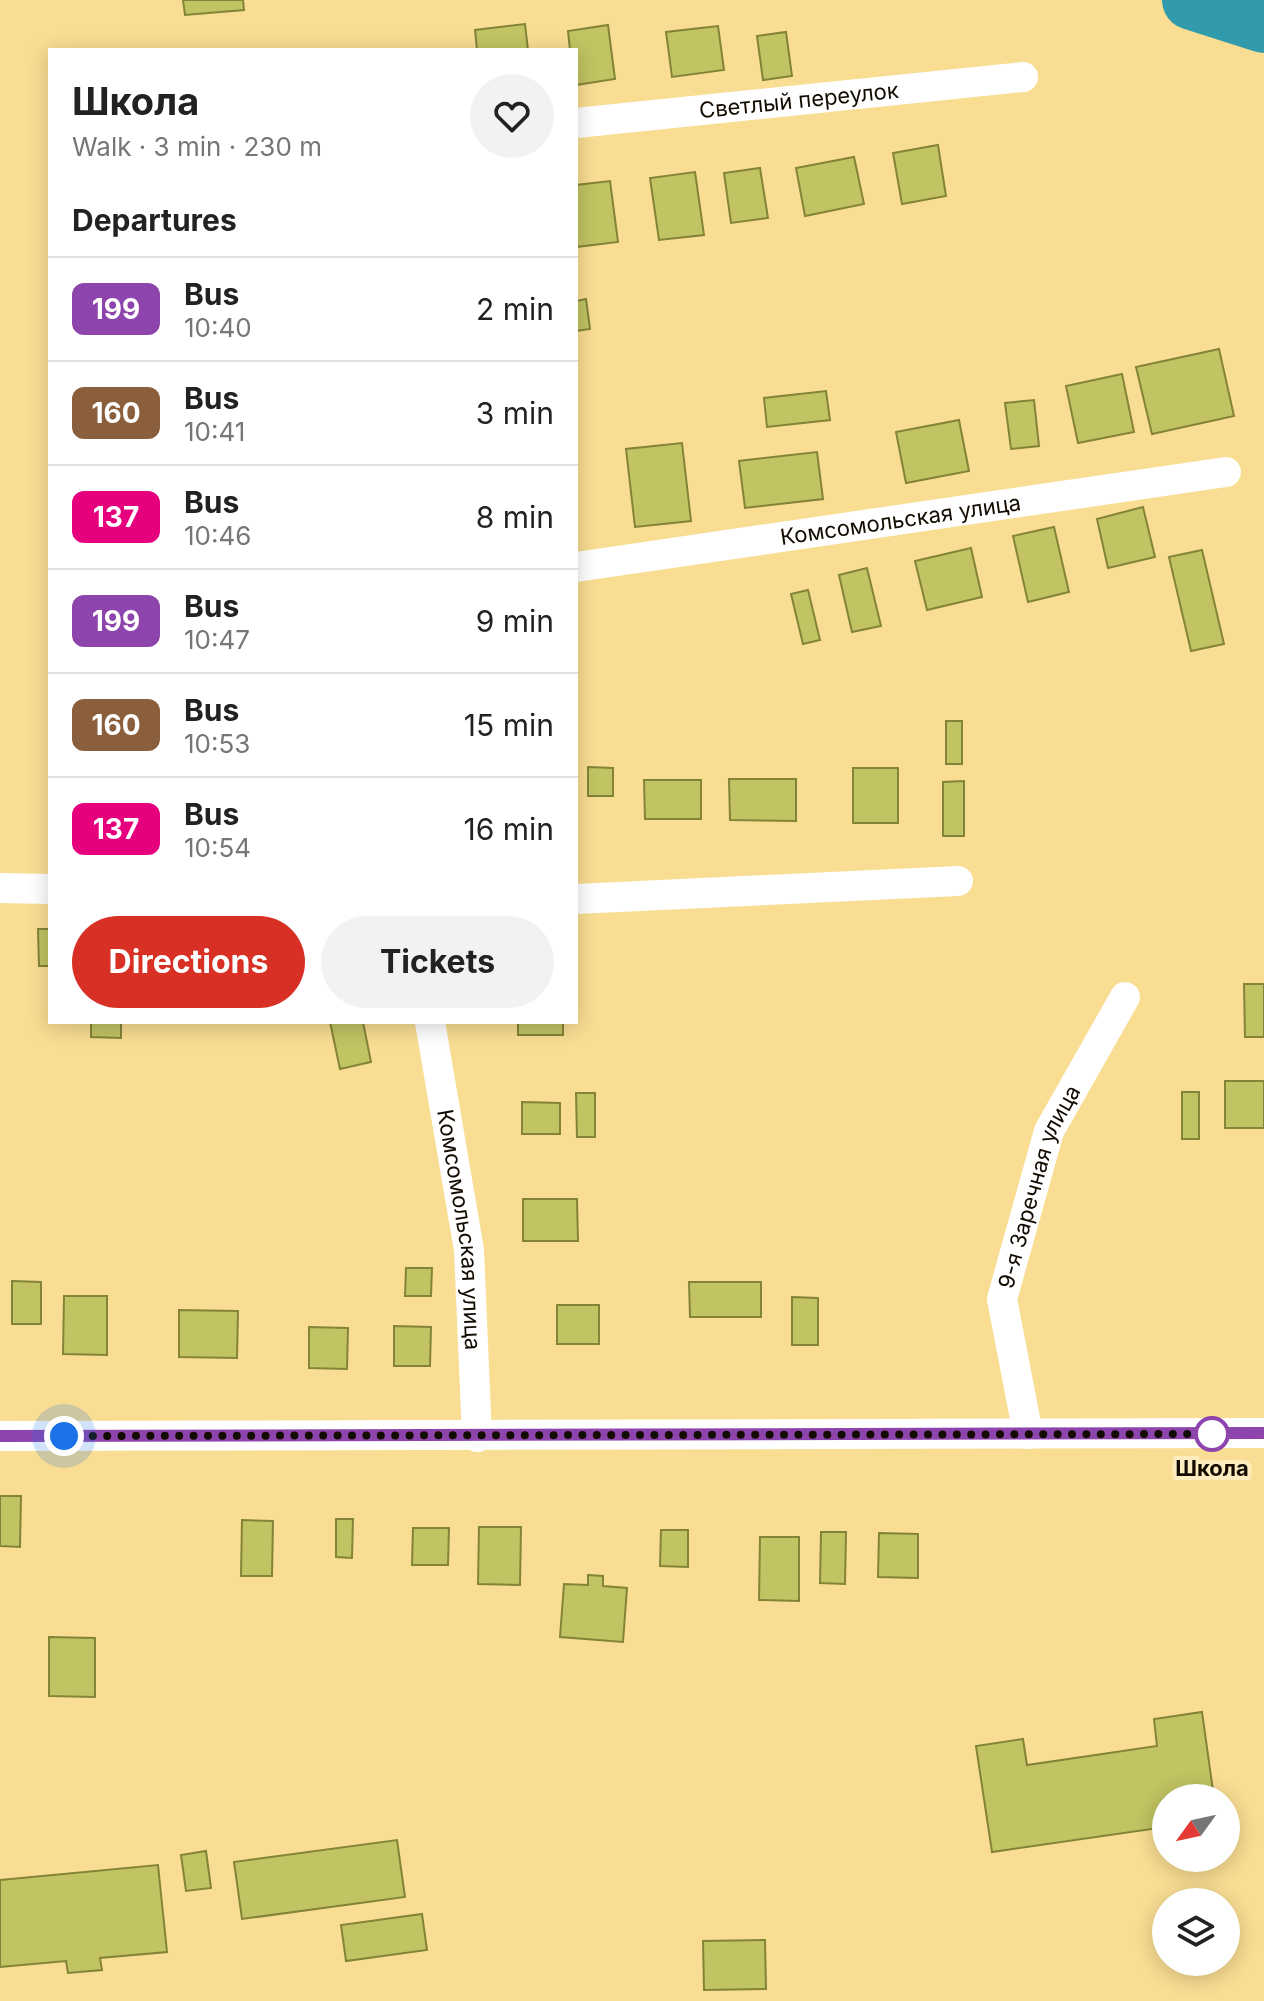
<!DOCTYPE html>
<meta charset="utf-8">
<style>
:root{--surface:#fff;--page:#f2f2f2;--text:#222;--muted:#767676;--line:#e0e0e0;--accent:#d93025}
body{margin:0;font-family:Inter,sans-serif;background:var(--page);color:var(--text);height:100vh;display:flex;flex-direction:column;font-size:30px;white-space:nowrap}
*{box-sizing:border-box;margin:0}
p{font-size:26px;color:var(--muted)}
.icon{flex:none;width:44px;height:44px;fill:none;stroke:currentColor;stroke-width:2;stroke-linecap:round;stroke-linejoin:round}
.map{position:relative;flex:1;overflow:hidden}
.panel{position:absolute;left:48px;top:48px;width:530px;height:976px;display:flex;flex-direction:column;background:var(--surface);border-radius:0px;box-shadow:0 4px 20px #0003}
.panel>*{flex:none}
.badge{padding:0 16px;border-radius:12px;font-size:28px;line-height:52px}
.needle{width:52px;rotate:237deg}
.tools{position:absolute;left:1152px;top:1784px;display:grid;gap:16px}
.tools a{display:grid;place-items:center;width:88px;height:88px;border-radius:50%;background:var(--surface);box-shadow:0 4px 20px #0003;font-size:40px}
.you{position:absolute;width:40px;height:40px;margin:-20px;border:6px solid #fff;border-radius:50%;background:#1a73e8;box-shadow:0 0 0 12px #1a73e833}
.map>.badge{position:absolute;translate:-50% -50%;box-shadow:0 0 0 4px #fff}
h2{padding:0 24px;font-size:30px;line-height:72px}
.round{display:grid;place-items:center;flex:none;width:84px;height:84px;border-radius:42px;background:var(--page)}
.overview{display:flex;align-items:center;justify-content:space-between;height:136px;padding:0 24px}
h1{font-size:38px;font-weight:700;line-height:60px}
.cta{display:flex;gap:16px;margin-top:auto;padding:16px 24px}
.cta a{flex:1;height:92px;border-radius:48px;background:var(--accent);color:#fff;font-size:32px;font-weight:700;line-height:92px;text-align:center}
.cta a+a{background:var(--page);color:var(--text)}
ul{padding:0;list-style:none}
li{display:flex;align-items:center;gap:24px;height:104px;padding:0 24px;border-top:2px solid var(--line)}
li div{flex:1}
li b{display:block;font-size:30px}
li em{font-style:normal}
li .badge{min-width:88px;font-weight:700;text-align:center}
.map>svg:first-child{display:block}
</style>
<div class="map">
<svg width="1264" height="2001" viewBox="0 0 1264 2001">
<rect width="100%" height="100%" fill="#f9dd92"/>
<g fill="none" stroke-linecap="round" stroke-linejoin="round">
<path stroke="#319bab" stroke-width="60" d="M1192,0L1264,23"/>
</g>
<path fill="#c2c362" stroke="#838438" stroke-width="2" d="M183,0H243L244,10L185,15Z
M525,24L528,50H477L475,30Z
M608,25L615,79L576,85V50H570L568,31Z
M718,26L724,70L672,77L666,32Z
M786,32L792,76L763,80L757,36Z
M938,145L946,196L902,204L893,153Z
M854,157L864,204L805,216L796,168Z
M760,168L768,218L731,223L724,173Z
M695,172L704,235L659,240L650,178Z
M610,181L618,242L576,247V185Z
M586,299L590,329L576,331V301Z
M1219,349L1234,416L1152,434L1136,367Z
M1122,374L1134,432L1078,443L1066,386Z
M826,391L830,420L767,427L764,398Z
M1034,400L1039,446L1011,449L1005,403Z
M959,420L969,471L906,483L896,432Z
M682,443L691,521L635,527L626,449Z
M817,452L823,499L745,508L739,461Z
M1143,507L1155,557L1108,568L1097,519Z
M1054,527L1069,592L1028,602L1013,536Z
M971,548L982,597L927,610L915,561Z
M1202,550L1224,644L1191,651L1169,557Z
M867,568L881,626L852,632L839,575Z
M808,590L820,640L803,644L791,594Z
M946,721H962V764H946Z
M588,767L613,768V796H588Z
M853,768H898V823H853Z
M729,779H796V821L730,820Z
M644,780H701V819H645Z
M964,781V836H943V782Z
M38,929H50V966H39Z
M1244,984H1264V1037H1245Z
M91,1022H121V1038L91,1037Z
M330,1022H363L371,1062L340,1069Z
M518,1022H563V1035H518Z
M1225,1081H1264V1128H1225Z
M1182,1092H1199V1139H1182Z
M576,1093H595V1137H577Z
M522,1102L560,1103V1134H522Z
M523,1199H577L578,1241H523Z
M406,1268H432L431,1296H405Z
M12,1281L41,1282V1324H12Z
M689,1282H761V1317H690Z
M64,1296H107V1355L63,1354Z
M792,1297L818,1298V1345H792Z
M557,1305H599V1344H557Z
M179,1310L238,1311L237,1358L179,1357Z
M394,1326L431,1327L430,1366H394Z
M309,1327L348,1328L347,1369L309,1368Z
M0,1496H21L20,1547L0,1546Z
M336,1519H353L352,1558L336,1557Z
M242,1520L273,1521L272,1576H241Z
M479,1527H521L520,1585L478,1584Z
M413,1528H449L448,1565H412Z
M661,1530H688V1567L660,1566Z
M821,1532H846L845,1584L820,1583Z
M879,1533L918,1534V1578L878,1577Z
M760,1537H799V1601L759,1600Z
M588,1575L603,1576V1586L627,1588L623,1642L560,1637L564,1584L588,1585Z
M49,1637L95,1638V1697L49,1696Z
M1202,1712L1214,1798H1166V1827L992,1852L976,1746L1023,1739L1027,1765L1157,1746L1154,1719Z
M397,1840L405,1897L242,1919L234,1862Z
M206,1851L211,1888L186,1891L181,1855Z
M158,1865L167,1952L100,1958L102,1970L68,1973L66,1961L0,1967V1880Z
M422,1914L427,1950L346,1961L341,1925Z
M765,1940L766,1989L704,1990L703,1941Z"/>
<g fill="none" stroke-linecap="round" stroke-linejoin="round">
<g stroke="#fff" stroke-width="30">
<path id="s1" d="M576,123L1023,77"/>
<path id="s2" d="M576,567L1226,472"/>
<path d="M0,888L50,889"/>
<path d="M576,899L958,881"/>
<path id="s3" d="M430,1022L469,1250L477,1437"/>
<path id="s4" d="M1028,1434L1002,1299L1049,1131L1125,997"/>
<path d="M0,1436L1264,1433"/>
</g>
</g>
<g fill="none" stroke-linecap="round" stroke-linejoin="round">
<g stroke="#fff" stroke-width="18">
<path id="line" d="M0,1436L1264,1433"/>
</g>
<use href="#line" stroke="#8e44ad" stroke-width="12"/>
<path stroke="#130b00" stroke-width="8" stroke-dasharray="0 14.4" d="M64,1436L1212,1434"/>
</g>
<circle fill="#fff" stroke="#8e44ad" stroke-width="4" cx="1212" cy="1434" r="16"/>
<g text-anchor="middle" dominant-baseline="central" stroke-width="8" stroke-linejoin="round" paint-order="stroke">
<g font-size="22" fill="#130b00" stroke="#fcecc0">
<text stroke="none"><textPath href="#s1" startOffset="224">Светлый переулок</textPath></text>
<text stroke="none"><textPath href="#s2" startOffset="328">Комсомольская улица</textPath></text>
<text stroke="none"><textPath href="#s4" startOffset="256">9-я Заречная улица</textPath></text>
<text stroke="none"><textPath href="#s3" startOffset="210">Комсомольская улица</textPath></text>
</g>
<g font-size="22" font-weight="bold" fill="#130b00" stroke="#fcecc0">
<text x="1212" y="1468">Школа</text>
</g>
</g>
</svg>
<div class="tools">
<a><svg class="needle" viewBox="-14 -14 28 28"><path d="M0-13l5 13h-10z" fill="#e53935"/><path d="M0 13l5-13h-10z" fill="#767676"/></svg></a>
<a><svg class="icon" aria-label="layers" viewBox="0 0 24 24"><path d="M12 4l9 5-9 5-9-5zM3 14l9 5 9-5"/></svg></a>
</div>
<div class="you" style="left:64px;top:1436px"></div>
<section class="panel">
<div class="overview"><div><h1>Школа</h1><p>Walk · 3 min · 230 m</p></div><a class="round"><svg class="icon" aria-label="heart" viewBox="0 0 24 24"><path d="M12 20l-8-8c-3-5 5-10 8-4 3-6 11-1 8 4z"/></svg></a></div>
<h2>Departures</h2>
<ul>
<li><span class="badge" style="background:#8e44ad;color:#fff">199</span><div><b>Bus</b><p>10:40</p></div><em>2 min</em></li>
<li><span class="badge" style="background:#8b5e3c;color:#fff">160</span><div><b>Bus</b><p>10:41</p></div><em>3 min</em></li>
<li><span class="badge" style="background:#e6007e;color:#fff">137</span><div><b>Bus</b><p>10:46</p></div><em>8 min</em></li>
<li><span class="badge" style="background:#8e44ad;color:#fff">199</span><div><b>Bus</b><p>10:47</p></div><em>9 min</em></li>
<li><span class="badge" style="background:#8b5e3c;color:#fff">160</span><div><b>Bus</b><p>10:53</p></div><em>15 min</em></li>
<li><span class="badge" style="background:#e6007e;color:#fff">137</span><div><b>Bus</b><p>10:54</p></div><em>16 min</em></li>
</ul>
<div class="cta"><a>Directions</a><a>Tickets</a></div>
</section>
</div>
